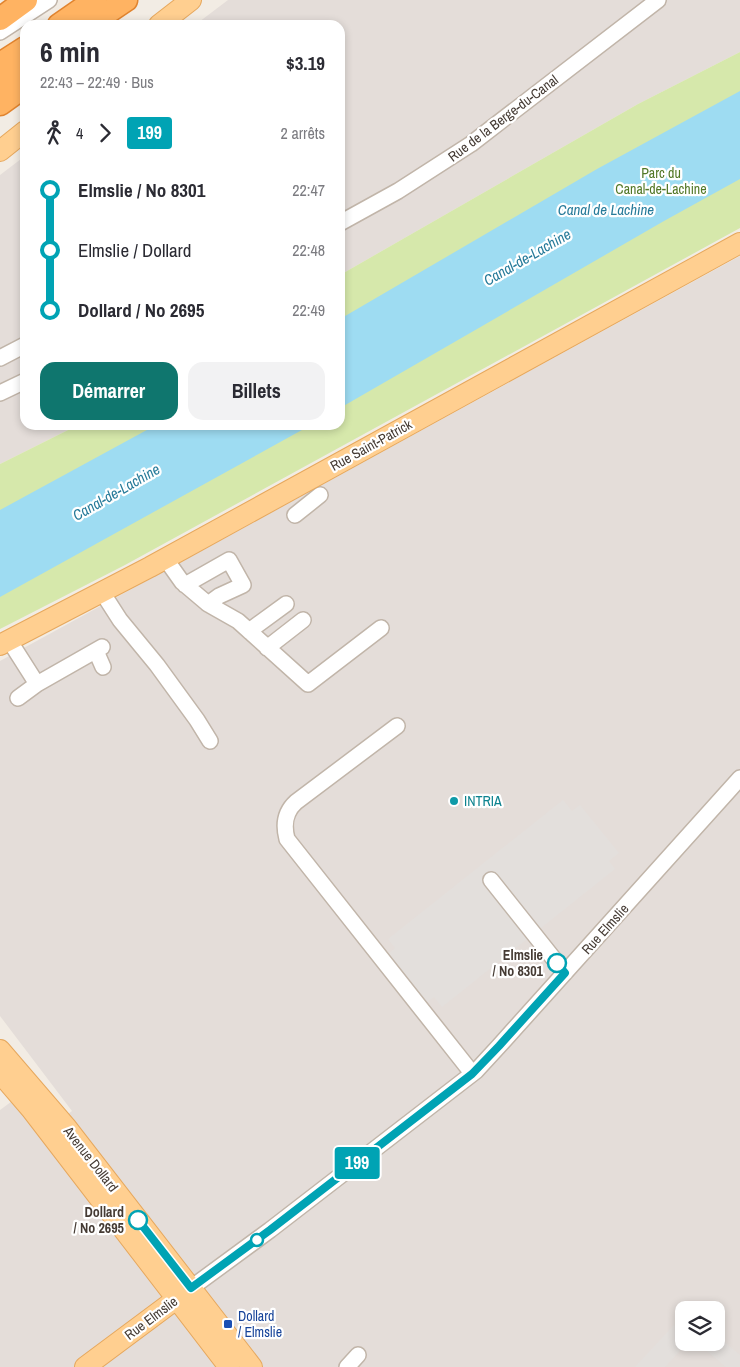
<!DOCTYPE html>
<html lang="fr">
<meta charset="utf-8">
<style>
:root{--surface:#fff;--page:#f2f2f3;--text:#2b2b33;--muted:#7c7c81;--accent:#0f766e}
body{margin:0;font-family:"Archivo Narrow",sans-serif;background:var(--page);color:var(--text);height:100vh;display:flex;flex-direction:column;font-size:19px;white-space:nowrap}
*{box-sizing:border-box;margin:0}
p{font-size:16px;color:var(--muted)}
.icon{flex:none;width:28px;height:28px;fill:none;stroke:currentColor;stroke-width:2;stroke-linecap:round;stroke-linejoin:round}
.map{position:relative;flex:1;overflow:hidden}
.panel{position:absolute;left:20px;top:20px;width:325px;height:410px;display:flex;flex-direction:column;background:var(--surface);border-radius:15px;box-shadow:0 2px 8px #0003}
.panel>*{flex:none}
.badge{padding:0 10px;border-radius:4px;font-size:18px;line-height:32px}
.tools{position:absolute;left:675px;top:1301px;display:grid;gap:10px}
.tools a{display:grid;place-items:center;width:50px;height:50px;border-radius:10px;background:var(--surface);box-shadow:0 2px 8px #0003;font-size:25px}
.map>.badge{position:absolute;translate:-50% -50%;box-shadow:0 0 0 2px #fff}
.legs{display:flex;align-items:center;gap:8px;height:55px;padding:0 20px;font-size:16px}
.legs p{margin-inline-start:auto}
.overview{display:flex;align-items:center;justify-content:space-between;height:85px;padding:0 20px}
h1{font-size:28px;font-weight:700;line-height:38px}
.action{display:flex;gap:10px;margin-top:auto;padding:10px 20px}
.action a{flex:1;height:58px;border-radius:15px;background:var(--accent);color:#fff;font-size:20px;font-weight:700;line-height:58px;text-align:center}
.action a+a{background:var(--page);color:var(--text)}
ul{padding:0 20px;list-style:none}
li{display:flex;align-items:center;gap:18px;height:60px;font-size:19px}
li i{display:grid;place-items:center;width:8px;height:100%;margin:0 6px;background:currentColor}
li i::after{content:'';width:12px;height:12px;margin:-6px;border:4px solid;border-radius:50%;background:var(--surface)}
li p{margin-inline-start:auto}
li:first-child i{background:linear-gradient(#0000 50%,currentColor 0)}
li:last-child i{background:linear-gradient(currentColor 50%,#0000 0)}
.map>svg:first-child{display:block}
</style>
<div class="map">
<svg width="740" height="1367" viewBox="0 0 740 1367">
<rect width="100%" height="100%" fill="#f2ece4"/>
<path fill="#e4ddd9" fill-rule="evenodd" d="M228,0H740V52L638,104L340,275V25H195Z
M25,156V425H78L0,464V175Z
M740,256V1367H0V1110L15,1099L42,1134L72,1111L0,1016V661ZM684,1310H716V1342H684Z"/>
<path fill="#d6e8ab" d="M740,52V228L125,565L0,629V464L78,425H340V275L638,104Z"/>
<path fill="#e3dfdc" d="M563,800L572,811L580,805L619,853L609,861L615,869L442,1007L434,997L425,1004L386,956L395,948L388,939Z
M674,1325L684,1334V1342L687,1343L665,1367H635Z
M716,1335L740,1355V1367H726L697,1343L716,1342Z"/>
<path fill="#9edcf2" d="M740,91V179L664,221L340,408V319L597,169Z
M156,425H311L0,597V510Z"/>
<g fill="none" stroke-linecap="round" stroke-linejoin="round">
<g stroke="#c1b5a9" stroke-width="18">
<path id="minor" d="M0,32L49,0
M340,223L398,191L471,144L658,0
M0,358L25,345
M0,393L25,381
M295,515L320,495
M165,558L182,582L208,604L219,596L243,585L229,560L185,585
M102,592L120,620L157,665L197,720L210,741
M208,604L238,621L308,684L381,628
M249,631L286,604
M9,640L37,684L102,647
M267,648L303,620
M96,651L103,667
M18,698L37,684
M397,726L296,802C285,812 283,824 287,839L472,1073
M491,880L565,973
M191,1288L270,1230L476,1071L499,1046L740,778
M347,1367L358,1355"/>
</g>
<g stroke="#e6a85e" stroke-width="22">
<path id="major" d="M159,25L191,0
M0,151L25,131
M0,645L150,567L740,243
M0,1050L67,1128L252,1367
M0,1073L31,1109L229,1367
M85,1367L187,1291"/>
</g>
<g stroke="#e1842f" stroke-width="25">
<path id="highway" d="M0,19L26,0
M59,25L95,0
M89,25L126,0
M0,64L25,48
M0,86L25,69
M0,104L25,86"/>
</g>
<use href="#minor" stroke="#fff" stroke-width="15"/>
<use href="#major" stroke="#ffcf90" stroke-width="20"/>
<use href="#highway" stroke="#ffb362" stroke-width="22"/>
</g>
<g fill="none" stroke-linecap="round" stroke-linejoin="round">
<g stroke="#fff" stroke-width="11">
<path id="line-1" d="M138,1220L191,1288L270,1230L472,1074L499,1046L565,973L557,963"/>
</g>
<use href="#line-1" stroke="#00a3b4" stroke-width="8"/>
</g>
<circle fill="#0f9aa8" stroke="#fff" stroke-width="2" cx="454" cy="801" r="5"/>
<g fill="#fff" stroke="#00a3b4" stroke-width="2.5">
<circle cx="557" cy="963" r="9"/>
<circle cx="138" cy="1220" r="9"/>
<circle cx="257" cy="1240" r="6"/>
</g>
<rect fill="#1a4fb4" stroke="#fff" stroke-width="2" x="223" y="1319" width="10" height="10" rx="2.5"/>
<g text-anchor="middle" dominant-baseline="central" stroke-width="4.5" stroke-linejoin="round" paint-order="stroke">
<g font-size="14" fill="#453b34" stroke="#fff">
<text transform="translate(503 118) rotate(-37)">Rue de la Berge-du-Canal</text>
<text transform="translate(371 445) rotate(-29)">Rue Saint-Patrick</text>
<text transform="translate(605 929) rotate(-48)">Rue Elmslie</text>
<text transform="translate(91 1159) rotate(52)">Avenue Dollard</text>
<text transform="translate(151 1318) rotate(-37)">Rue Elmslie</text>
</g>
<g font-size="14" fill="#517726" stroke="#fff">
<text x="661" y="173">Parc du<tspan x="661" dy="16">Canal-de-Lachine</tspan></text>
</g>
<g font-size="14" fill="#0d838f" stroke="#fff" text-anchor="start">
<text x="464" y="801">INTRIA</text>
</g>
<g font-size="14" font-weight="bold" fill="#453b34" stroke="#fff" text-anchor="end">
<text x="543" y="955">Elmslie<tspan x="543" dy="16">/ No 8301</tspan></text>
<text x="124" y="1212">Dollard<tspan x="124" dy="16">/ No 2695</tspan></text>
</g>
<g font-size="14" fill="#164399" stroke="#fff" text-anchor="start">
<text x="238" y="1316">Dollard<tspan x="238" dy="16">/ Elmslie</tspan></text>
</g>
<g font-size="15" font-style="italic" fill="#277b9a" stroke="#fff">
<text x="606" y="209">Canal de Lachine</text>
<text transform="translate(527 257) rotate(-30)">Canal-de-Lachine</text>
<text transform="translate(116 492) rotate(-30)">Canal-de-Lachine</text>
</g>
</g>
</svg>
<div class="tools">
<a><svg class="icon" aria-label="layers" viewBox="0 0 24 24"><path d="M12 4l9 5-9 5-9-5zM3 14l9 5 9-5"/></svg></a>
</div>
<b class="badge" style="left:357px;top:1163px;background:#00a3b4;color:#fff">199</b>
<section class="panel">
<div class="overview"><div><h1>6 min</h1><p>22:43 – 22:49 · Bus</p></div><b>$3.19</b></div>
<div class="legs"><svg class="icon" aria-label="walk" viewBox="0 0 24 24"><circle cx="13" cy="4" r="2"/><path d="M13 8l-2 6 4 7M11 14l-3 7M7 12l3-4h3l4 4"/></svg>4<svg class="icon" aria-label="forward" viewBox="0 0 24 24"><path d="M9 5l7 7-7 7"/></svg><b class="badge" style="background:#00a3b4;color:#fff">199</b><p>2 arrêts</p></div>
<ul>
<li><i style="color:#00a3b4"></i><b>Elmslie / No 8301</b><p>22:47</p></li>
<li><i style="color:#00a3b4"></i><span>Elmslie / Dollard</span><p>22:48</p></li>
<li><i style="color:#00a3b4"></i><b>Dollard / No 2695</b><p>22:49</p></li>
</ul>
<div class="action"><a>Démarrer</a><a>Billets</a></div>
</section>
</div>
